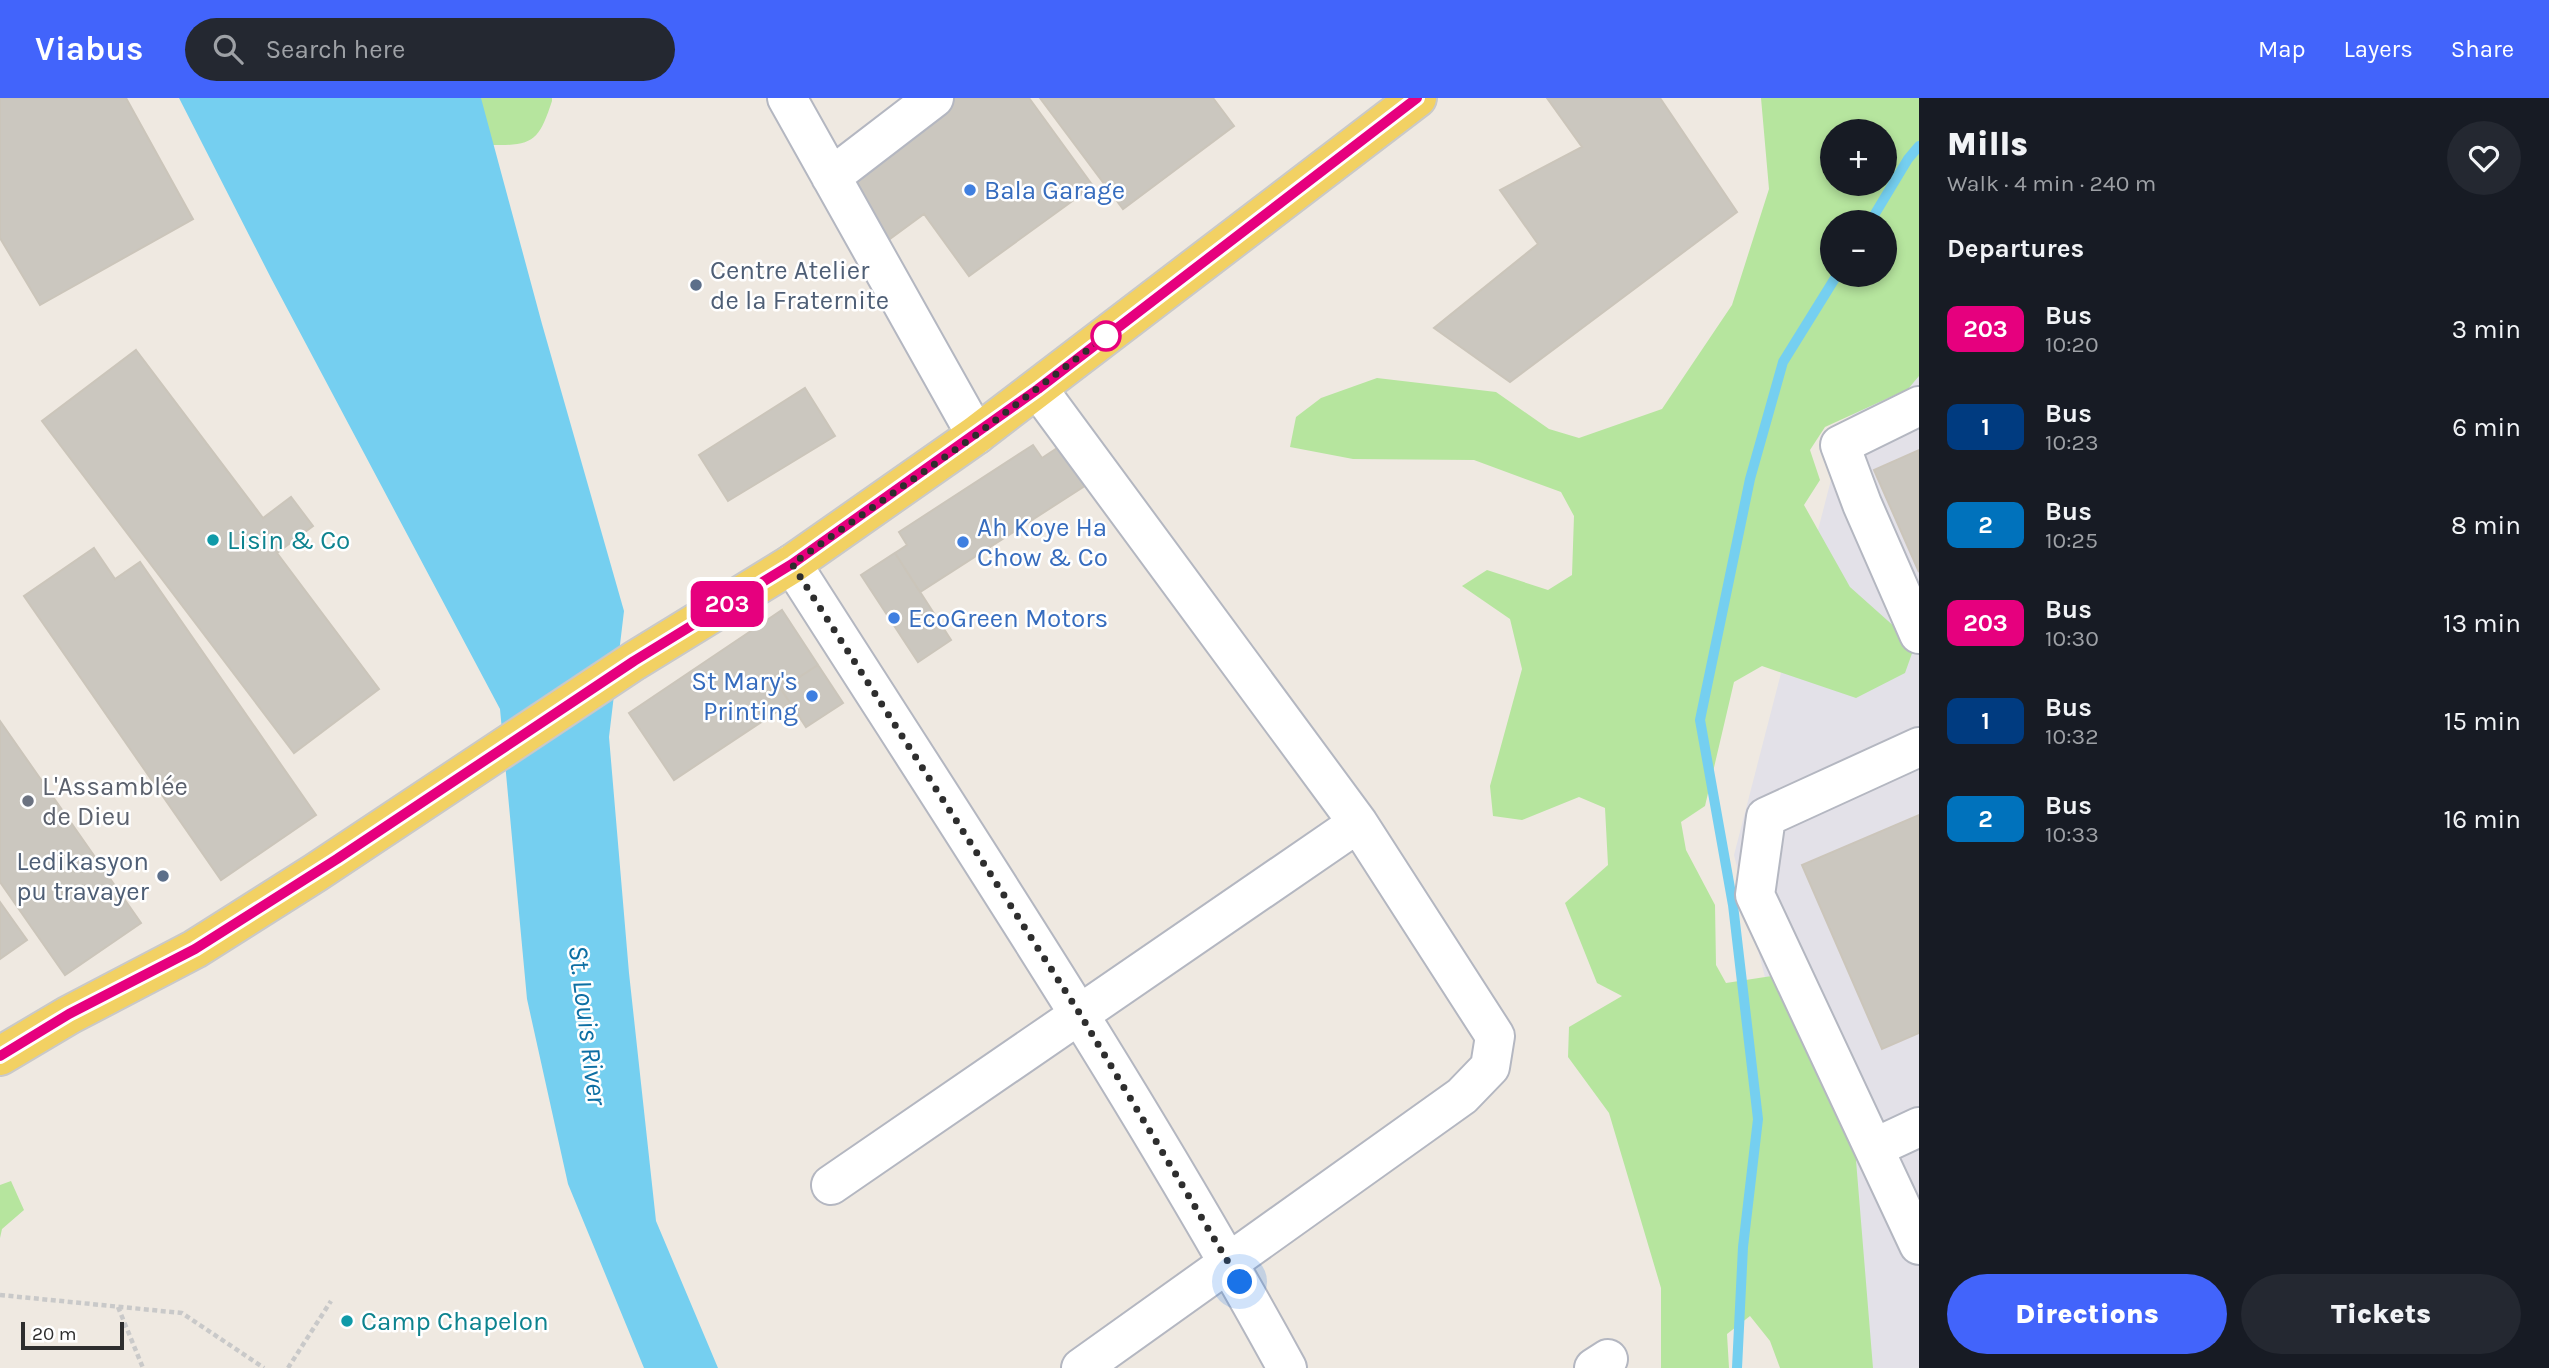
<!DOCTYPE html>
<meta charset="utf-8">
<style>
:root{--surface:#171b24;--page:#242831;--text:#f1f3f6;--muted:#9ea1a6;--accent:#4264fb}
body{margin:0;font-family:Karla,sans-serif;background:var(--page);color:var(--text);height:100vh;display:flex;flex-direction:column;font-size:26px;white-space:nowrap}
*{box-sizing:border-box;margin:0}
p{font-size:23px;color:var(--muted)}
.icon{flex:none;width:38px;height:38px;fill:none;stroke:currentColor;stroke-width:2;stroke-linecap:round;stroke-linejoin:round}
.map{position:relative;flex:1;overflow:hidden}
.sheet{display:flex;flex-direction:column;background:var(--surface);width:630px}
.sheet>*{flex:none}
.badge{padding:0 14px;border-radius:10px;font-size:24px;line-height:46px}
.buttons{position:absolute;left:1820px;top:21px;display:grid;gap:14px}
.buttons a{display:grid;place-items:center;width:77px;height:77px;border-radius:50%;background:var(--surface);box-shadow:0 4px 10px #0003;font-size:35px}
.scale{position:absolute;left:21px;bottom:18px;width:103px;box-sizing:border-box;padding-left:7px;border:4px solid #2e2e2e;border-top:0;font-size:19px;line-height:24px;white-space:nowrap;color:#2e2e2e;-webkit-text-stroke:5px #fff;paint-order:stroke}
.you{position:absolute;width:35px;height:35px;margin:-18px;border:5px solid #fff;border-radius:50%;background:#1a73e8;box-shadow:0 0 0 10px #1a73e833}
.map>.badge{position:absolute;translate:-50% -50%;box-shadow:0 0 0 4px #fff}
h2{padding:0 28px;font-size:26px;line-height:63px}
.round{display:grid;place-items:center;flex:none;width:74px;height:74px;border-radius:37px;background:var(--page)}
.summary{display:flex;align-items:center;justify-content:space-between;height:119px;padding:0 28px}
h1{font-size:33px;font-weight:800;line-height:52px}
.cta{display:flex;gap:14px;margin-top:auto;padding:14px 28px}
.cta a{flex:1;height:80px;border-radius:42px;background:var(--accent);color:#fff;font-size:28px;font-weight:800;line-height:80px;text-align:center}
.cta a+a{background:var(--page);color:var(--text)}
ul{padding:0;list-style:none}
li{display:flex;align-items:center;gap:21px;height:98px;padding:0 28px}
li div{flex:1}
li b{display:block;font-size:26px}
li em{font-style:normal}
li .badge{min-width:77px;font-weight:700;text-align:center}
header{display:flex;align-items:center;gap:42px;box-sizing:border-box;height:98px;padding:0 35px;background:var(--accent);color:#fff}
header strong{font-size:33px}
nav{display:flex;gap:38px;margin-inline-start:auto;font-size:24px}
.search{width:490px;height:63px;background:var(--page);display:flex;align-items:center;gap:18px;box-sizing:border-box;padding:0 24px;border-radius:38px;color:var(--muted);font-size:26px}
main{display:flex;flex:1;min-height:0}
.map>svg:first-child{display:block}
</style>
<header>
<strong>Viabus</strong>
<div class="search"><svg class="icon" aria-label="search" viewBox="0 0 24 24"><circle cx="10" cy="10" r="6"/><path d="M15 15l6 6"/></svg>Search here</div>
<nav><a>Map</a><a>Layers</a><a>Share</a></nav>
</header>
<main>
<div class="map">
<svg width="1919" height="1270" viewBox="0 0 1919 1270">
<rect width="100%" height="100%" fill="#efe9e1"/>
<path fill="#e3e1e8" d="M1919,153V1270H1864L1734,757L1840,347Z"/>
<path fill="#b6e59e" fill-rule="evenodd" d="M479,0H552V3C539,42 534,48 492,47Z
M1761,0H1919V278L1908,291L1825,329L1810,352L1820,382L1804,407L1850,489L1915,547L1905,575L1856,600L1762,568L1734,584L1705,708L1681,724L1686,752L1715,807L1716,867L1726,885L1785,876L1855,1050L1873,1270H1780L1770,1243L1750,1218L1727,1236L1729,1270H1661V1190L1609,1015L1568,959L1569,929L1622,898L1597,885L1565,805L1608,767L1605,710L1579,699L1522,722L1493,718L1490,688L1522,571L1510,521L1462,488L1487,472L1548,492L1572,477L1574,418L1561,394L1474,362L1353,361L1290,349L1296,319L1321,300L1377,280L1496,294L1549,331L1579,340L1662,311L1732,207L1769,91ZM1832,33H1885V86H1832ZM1832,124H1885V177H1832Z
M11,1083L24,1112L2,1131L0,1140V1087Z"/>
<path fill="#75cff0" d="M179,0H481L542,226L624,513L609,639L629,875L656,1123L718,1270H644L568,1086L527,901L500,611L272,182Z"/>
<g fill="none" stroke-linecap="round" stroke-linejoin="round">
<path stroke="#75cff0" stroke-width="10" d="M1870,124L1908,61L1919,48
M1737,1270L1743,1149L1758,1021L1733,807L1700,622L1750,381L1783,264L1837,177"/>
</g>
<path fill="#cbc7bf" stroke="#cbc5ba" stroke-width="2" d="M0,0H126L193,121L40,207L0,140Z
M946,0H1029L1093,88L969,178L924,116L887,143L853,97L858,64Z
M1040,0H1213L1234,28L1123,111Z
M1547,0H1660L1737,114L1510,284L1434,230L1538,146L1500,92L1582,49Z
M136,252L263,420L291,399L313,428L277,455L379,591L294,655L42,323Z
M805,290L835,338L728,403L699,357Z
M1065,345L1091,384L920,494L895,455L907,447L899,434L1033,347L1042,360Z
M1919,352V474L1874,372Z
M94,450L115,481L140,464L316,717L221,782L24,498Z
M895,455L951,542L918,564L861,477Z
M782,512L818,567L781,591L790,605L674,682L629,615Z
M818,567L843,605L806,629L781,591Z
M0,623L141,825L65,877L0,784Z
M1919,717V935L1882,951L1802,767Z
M0,804L27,842L0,861Z"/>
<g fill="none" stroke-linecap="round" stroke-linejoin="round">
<g stroke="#b4b7c1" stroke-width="42">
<path id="minor" d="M787,0L976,337
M831,79L934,0
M1038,291L1358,725L1495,938L1490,969L1462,998L1081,1270
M1919,308L1840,347L1862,406L1919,536
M792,466C961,731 1136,994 1287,1270
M1919,649L1766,719L1755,797L1919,1147
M1874,1050L1919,1029
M831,1087L1358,725
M1594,1270L1608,1261"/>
</g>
<g stroke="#c9c9c9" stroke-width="42">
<path id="major" d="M0,958L69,917L195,851L315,775L634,563L792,466L976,337L1417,0"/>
</g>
<path stroke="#c9c9c9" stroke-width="4.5" stroke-dasharray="5 3.5" stroke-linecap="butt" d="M0,1197L182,1215L264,1270
M118,1209L143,1270
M288,1270L331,1203"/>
<use href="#minor" stroke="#fff" stroke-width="38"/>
<use href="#major" stroke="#f2d163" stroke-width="38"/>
</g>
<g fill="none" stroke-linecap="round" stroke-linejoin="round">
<g stroke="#fff" stroke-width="16">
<path id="line" d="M0,958L69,916L195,851L337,761L634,563L792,466L1038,291L1417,0"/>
</g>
<use href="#line" stroke="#e6007e" stroke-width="10"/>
<path stroke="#2e2e2e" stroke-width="7" stroke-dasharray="0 12.6" d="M1106,238L976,337L792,466L1080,916L1240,1184"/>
</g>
<g fill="#3f7fe0" stroke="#fff" stroke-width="2.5">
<circle cx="970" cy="92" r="7"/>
<circle cx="963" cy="444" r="7"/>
<circle cx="894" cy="520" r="7"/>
<circle cx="812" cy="598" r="7"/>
</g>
<g fill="#5c6f8a" stroke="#fff" stroke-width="2.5">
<circle cx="696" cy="187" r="7"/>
<circle cx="163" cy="778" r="7"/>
</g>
<circle fill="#fff" stroke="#e6007e" stroke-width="3.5" cx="1106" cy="238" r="14"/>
<g fill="#0f9aa8" stroke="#fff" stroke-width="2.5">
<circle cx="213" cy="442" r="7"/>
<circle cx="347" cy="1223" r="7"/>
</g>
<circle fill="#6b7280" stroke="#fff" stroke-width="2.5" cx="28" cy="703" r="7"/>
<g text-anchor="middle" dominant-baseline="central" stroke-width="5" stroke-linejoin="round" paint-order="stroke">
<g font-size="26" fill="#366cbe" stroke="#fff" text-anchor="start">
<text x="984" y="92">Bala Garage</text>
<text x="977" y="429">Ah Koye Ha<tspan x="977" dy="30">Chow &amp; Co</tspan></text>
<text x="908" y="520">EcoGreen Motors</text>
<text x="798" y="583" text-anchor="end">St Mary's<tspan x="798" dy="30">Printing</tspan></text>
</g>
<g font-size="26" fill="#4e5e75" stroke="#fff" text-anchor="start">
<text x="710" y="172">Centre Atelier<tspan x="710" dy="30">de la Fraternite</tspan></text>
<text x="149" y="763" text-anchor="end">Ledikasyon<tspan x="149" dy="30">pu travayer</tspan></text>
</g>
<g font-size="26" fill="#0d838f" stroke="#fff" text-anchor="start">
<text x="227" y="442">Lisin &amp; Co</text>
<text x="361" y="1223">Camp Chapelon</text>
</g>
<g font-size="26" fill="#5b616d" stroke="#fff" text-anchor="start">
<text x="42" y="688">L'Assamblée<tspan x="42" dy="30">de Dieu</tspan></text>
</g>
<g font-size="28" font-style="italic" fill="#0d6fa3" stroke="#fff">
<text transform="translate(588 927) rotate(83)">St. Louis River</text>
</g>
</g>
</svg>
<div class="buttons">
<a>+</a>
<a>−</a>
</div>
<div class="scale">20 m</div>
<div class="you" style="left:1240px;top:1184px"></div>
<b class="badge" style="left:727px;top:506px;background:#e6007e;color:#fff">203</b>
</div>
<section class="sheet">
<div class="summary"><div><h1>Mills</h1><p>Walk · 4 min · 240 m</p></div><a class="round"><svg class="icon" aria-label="heart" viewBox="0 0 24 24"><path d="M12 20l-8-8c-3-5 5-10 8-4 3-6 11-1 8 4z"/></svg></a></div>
<h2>Departures</h2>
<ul>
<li><span class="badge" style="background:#e6007e;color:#fff">203</span><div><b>Bus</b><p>10:20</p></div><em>3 min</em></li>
<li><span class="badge" style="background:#003b80;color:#fff">1</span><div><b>Bus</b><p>10:23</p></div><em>6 min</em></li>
<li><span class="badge" style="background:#0072bc;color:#fff">2</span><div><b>Bus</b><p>10:25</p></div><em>8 min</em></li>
<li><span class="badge" style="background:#e6007e;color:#fff">203</span><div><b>Bus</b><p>10:30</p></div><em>13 min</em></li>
<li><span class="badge" style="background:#003b80;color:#fff">1</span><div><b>Bus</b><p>10:32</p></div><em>15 min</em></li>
<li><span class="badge" style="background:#0072bc;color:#fff">2</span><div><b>Bus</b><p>10:33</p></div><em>16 min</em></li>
</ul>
<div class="cta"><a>Directions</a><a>Tickets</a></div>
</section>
</main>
